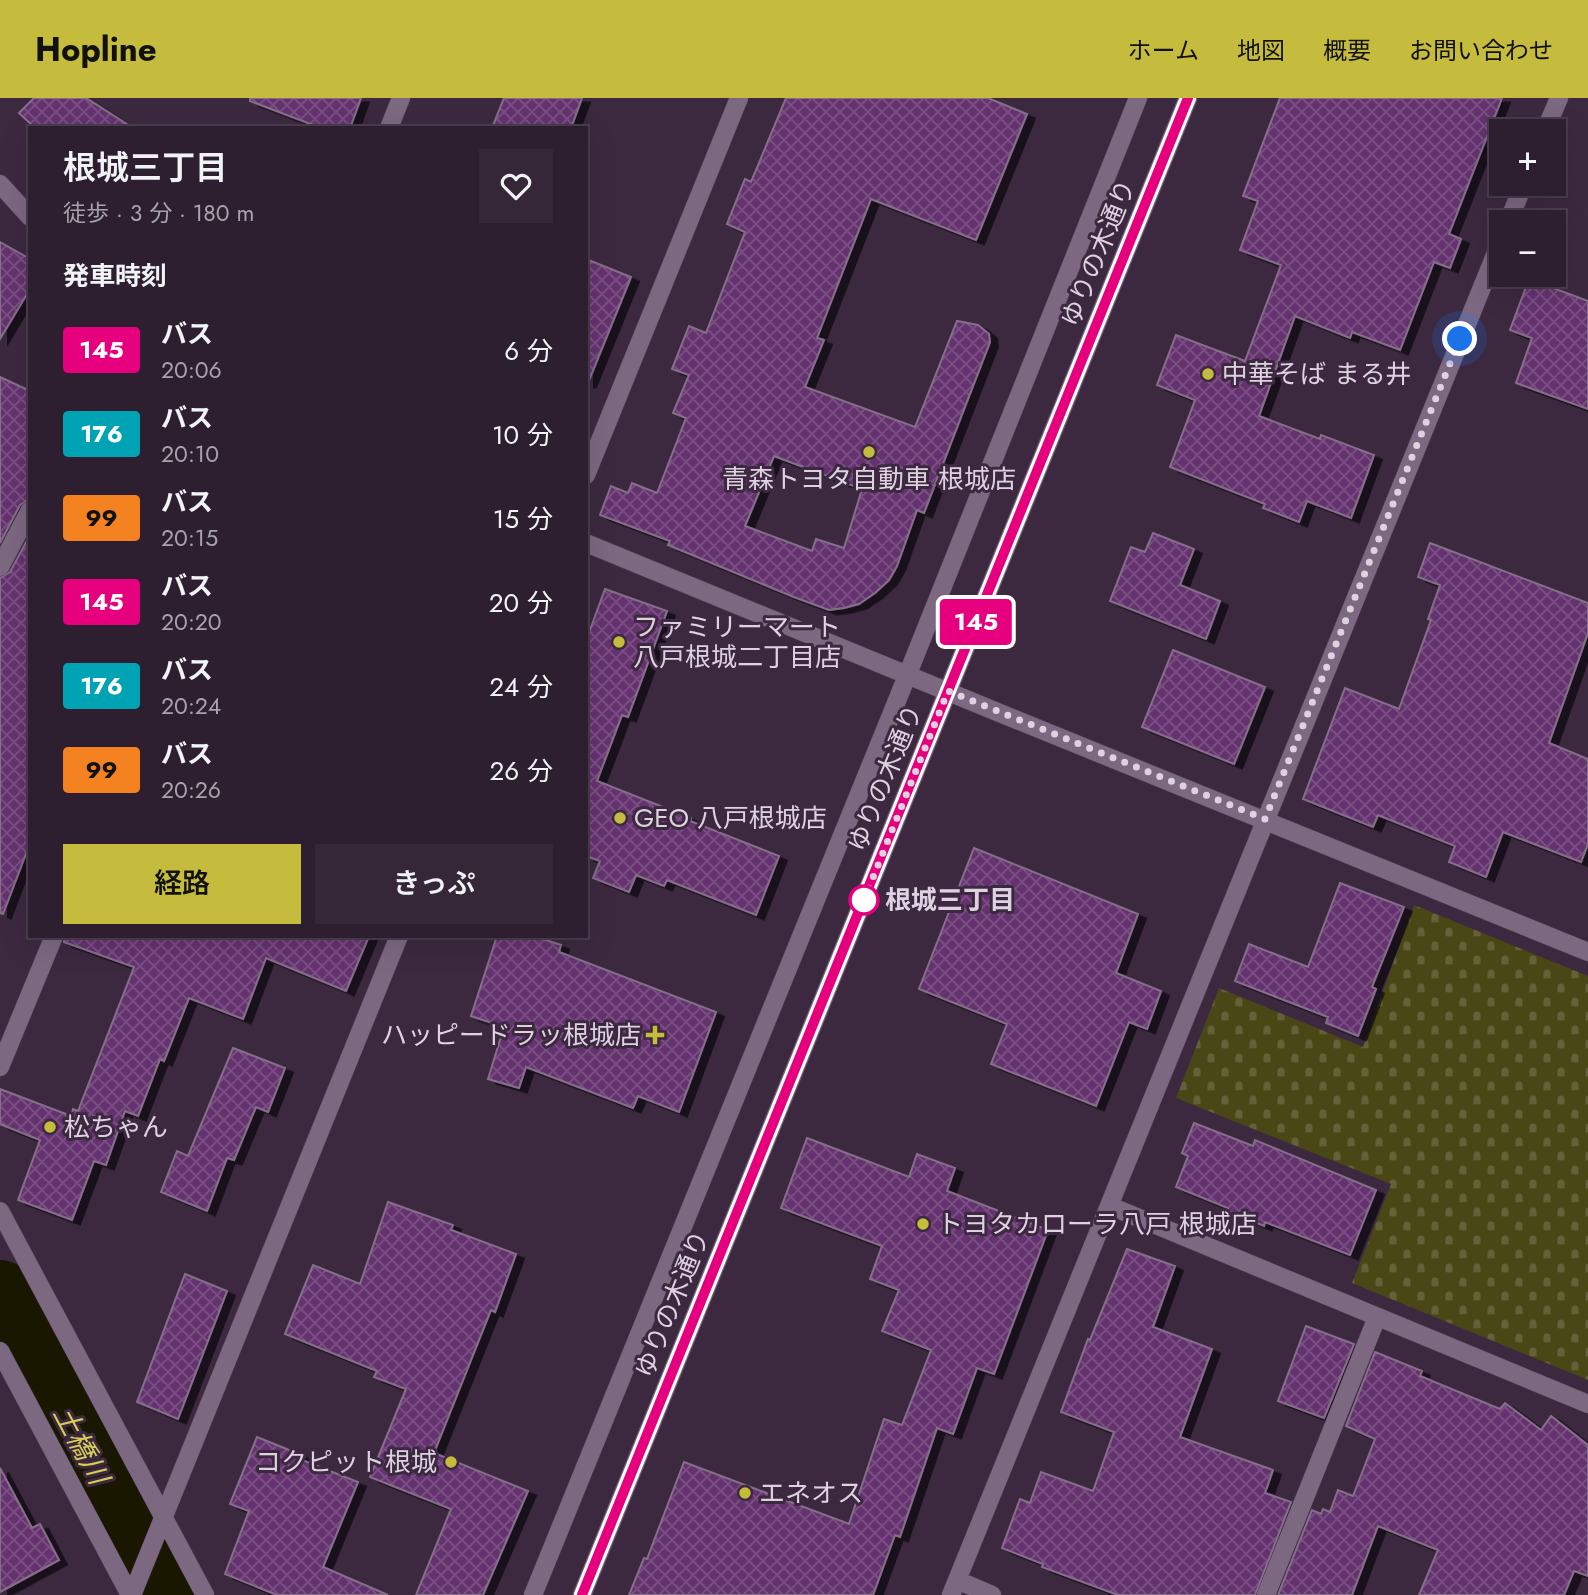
<!DOCTYPE html>
<html lang="ja">
<meta charset="utf-8">
<style>
:root{--surface:#2d1f30;--page:#352738;--text:#f1f3f6;--muted:#a7a2ab;--line:#483d4c;--accent:#c5bc3d}
body{margin:0;font-family:Jost,"Noto Sans JP",sans-serif;background:var(--page);color:var(--text);height:100vh;display:flex;flex-direction:column;font-size:26px;white-space:nowrap}
*{box-sizing:border-box;margin:0}
p{font-size:23px;color:var(--muted)}
.icon{flex:none;width:38px;height:38px;fill:none;stroke:currentColor;stroke-width:2;stroke-linecap:round;stroke-linejoin:round}
.map{position:relative;flex:1;overflow:hidden}
.drawer{position:absolute;left:28px;top:28px;width:560px;height:812px;display:flex;flex-direction:column;background:var(--surface);border-radius:0px;box-shadow:0 7px 28px #0002,0 0 0 2px var(--line)}
.drawer>*{flex:none}
.badge{padding:0 14px;border-radius:5px;font-size:24px;line-height:46px}
.fabs{position:absolute;left:1489px;top:21px;display:grid;gap:14px}
.fabs a{display:grid;place-items:center;width:77px;height:77px;border-radius:0px;background:var(--surface);box-shadow:0 7px 28px #0002,0 0 0 2px var(--line);font-size:35px}
.you{position:absolute;width:35px;height:35px;margin:-18px;border:5px solid #fff;border-radius:50%;background:#1a73e8;box-shadow:0 0 0 10px #1a73e833}
.map>.badge{position:absolute;translate:-50% -50%;box-shadow:0 0 0 4px #fff}
h2{padding:0 35px;font-size:26px;line-height:63px}
.round{display:grid;place-items:center;flex:none;width:74px;height:74px;border-radius:0px;background:var(--page)}
.head{display:flex;align-items:center;justify-content:space-between;height:119px;padding:0 35px}
h1{font-size:33px;font-weight:600;line-height:52px}
.button{display:flex;gap:14px;margin-top:auto;padding:14px 35px}
.button a{flex:1;height:80px;border-radius:0px;background:var(--accent);color:#111;font-size:28px;font-weight:600;line-height:80px;text-align:center}
.button a+a{background:var(--page);color:var(--text)}
ul{padding:0;list-style:none}
li{display:flex;align-items:center;gap:21px;height:84px;padding:0 35px}
li div{flex:1}
li b{display:block;font-size:26px}
li em{font-style:normal}
li .badge{min-width:77px;font-weight:700;text-align:center}
header{display:flex;align-items:center;gap:42px;box-sizing:border-box;height:98px;padding:0 35px;background:var(--accent);color:#111}
header strong{font-size:33px}
nav{display:flex;gap:38px;margin-inline-start:auto;font-size:24px}
.map>svg:first-child{display:block}
</style>
<header>
<strong>Hopline</strong>
<nav><a>ホーム</a><a>地図</a><a>概要</a><a>お問い合わせ</a></nav>
</header>
<div class="map">
<svg width="1588" height="1497" viewBox="0 0 1588 1497">
<defs>
<pattern id="cemetery-stones" width="16" height="16" patternUnits="userSpaceOnUse" patternTransform="scale(1.75)"><rect width="16" height="16" fill="#4a4716"/><path d="M2 7V4a2 2 0 0 1 4 0v3zM10 15v-3a2 2 0 0 1 4 0v3z" fill="#646138"/></pattern>
<pattern id="building-cross-hatch" width="8" height="8" patternUnits="userSpaceOnUse" patternTransform="scale(1.75)"><rect width="8" height="8" fill="#653370"/><path d="M0 0l8 8M0 8l8-8" fill="none" stroke="#7b5084"/></pattern>
<filter id="shadow"><feDropShadow dx="8" dy="4.5" stdDeviation="0" flood-color="#0009"/></filter>
</defs>
<rect width="100%" height="100%" fill="#3c2940"/>
<path fill="url(#cemetery-stones)" d="M1414,807L1588,878V1282L1352,1185L1391,1086L1176,1000L1219,890L1363,949Z"/>
<g fill="none" stroke-linecap="round" stroke-linejoin="round">
<path stroke="#1a1700" stroke-width="70" d="M0,1197L163,1497"/>
</g>
<path fill="url(#building-cross-hatch)" stroke="#856f89" stroke-width="2" fill-rule="evenodd" filter="url(#shadow)" d="M34,0H86L133,30H35L19,15Z
M250,0H361L350,30H321L250,3Z
M504,0H582L571,30H492Z
M786,0H988L1027,16L976,142L871,101L817,240L824,242L805,289L915,329L957,223L978,227L989,236L990,244L924,415L917,412L897,468L889,482L875,495L859,506L844,510L829,512L794,499L668,447L670,443L600,417L611,388L628,395L632,385L657,395L686,320L673,315L689,277L672,271L689,228L706,235L745,134L727,126L745,81L751,84ZM774,358L862,391L844,450L816,441L812,453L745,428Z
M1280,0H1502L1449,136L1461,141L1450,170L1434,164L1400,252L1352,234L1350,240L1295,218L1259,318L1320,341L1321,337L1374,357L1351,420L1307,403L1299,424L1263,410L1265,406L1170,369L1195,302L1157,287L1176,237L1245,263L1281,167L1240,152L1258,103L1243,98Z
M0,144L30,161V191L0,241Z
M586,161L631,179L588,285H586Z
M1529,181L1588,203V311L1516,285L1532,240L1510,232Z
M0,279L30,293V401L20,407L0,445Z
M1153,435L1194,451L1180,487L1220,503L1206,541L1110,503L1131,449L1145,454Z
M30,437V745L3,816L0,815V480L10,474Z
M1430,445L1588,505V535L1549,645L1588,661V746L1581,764L1503,734L1486,779L1449,764L1455,748L1378,717L1373,729L1303,701L1345,590L1399,611L1431,522L1428,521L1440,487L1418,479Z
M605,491L667,513L628,619L622,617L597,683L691,720L690,723L779,758L756,817L667,782L664,788L636,777L629,794L593,780L600,763L586,758V543Z
M1173,552L1265,589L1234,666L1142,629Z
M974,750L1138,816L1116,875L1161,893L1147,931L1129,924L1096,1008L991,966L1007,926L919,891Z
M1340,785L1404,809L1372,889L1376,891L1358,938L1326,925L1328,919L1235,883L1249,846L1308,869Z
M65,838H369L346,893L266,860L243,921L189,900L164,963L160,961L138,1018L125,1013L106,1067L94,1063L72,1122L18,1102L40,1042L0,1026V991L71,1018L73,1011L78,1013L134,869L64,844Z
M497,838H534L561,847L559,854L716,914L679,1014L638,998L633,1010L526,969L519,990L488,981L504,929L471,918Z
M233,950L285,970L268,1014L256,1009L234,1062L227,1060L207,1113L161,1094L177,1053L188,1058Z
M1194,1025L1253,1048L1255,1042L1376,1092L1350,1157L1265,1124L1264,1128L1227,1113L1228,1110L1176,1089L1188,1058L1182,1055Z
M807,1040L909,1079L917,1056L955,1070L947,1093L1048,1132L994,1276L977,1270L953,1336L937,1330L900,1439L895,1437L873,1497H629L644,1460L647,1461L684,1364L849,1426L884,1321L902,1327L931,1252L882,1233L899,1192L870,1181L882,1148L781,1110Z
M388,1104L453,1127L451,1132L516,1156L495,1214L491,1212L434,1355L528,1393L483,1497H416L451,1411L370,1379L406,1291L374,1279L377,1273L285,1236L313,1167L360,1186Z
M1127,1151L1175,1168L1153,1229L1212,1251L1180,1339L1273,1372L1265,1395L1291,1404L1255,1497H1118L1042,1469L1043,1466L1002,1450L1020,1401L1030,1405L1041,1374L1093,1393L1114,1334L1061,1314L1088,1241L1090,1242Z
M185,1176L227,1193L178,1321L137,1304Z
M1306,1228L1354,1246L1324,1320L1278,1303Z
M1375,1254L1422,1273L1420,1278L1500,1311L1505,1305L1541,1332L1551,1318L1588,1347V1478L1574,1473L1564,1497H1419L1438,1452L1378,1428L1352,1497H1278L1312,1412L1321,1416L1323,1411L1330,1414L1338,1392L1353,1398L1375,1341L1346,1328Z
M257,1339L304,1358L302,1362L358,1384L323,1469L388,1497H277L225,1476L249,1413L230,1406Z
M0,1370L32,1430L40,1426L59,1462L0,1494Z"/>
<g fill="none" stroke-linecap="round" stroke-linejoin="round">
<g stroke="#57475a" stroke-width="19">
<path id="street" d="M389,30L401,0
M1545,33L1559,0
M0,86L30,119
M1508,124L1524,86
M586,377L739,0
M586,445C919,584 1254,717 1588,854
M0,469L30,412
M0,969L54,838
M1110,1108L1588,1306
M0,1113L205,1497
M0,1253L130,1497
M957,1482L992,1497
M132,1497L399,838
M951,1497L1502,140
M1266,1497L1377,1219"/>
</g>
<g stroke="#57475a" stroke-width="19">
<path id="secondary" d="M533,1497L907,578L1138,0
M582,1497L1188,0"/>
</g>
<use href="#street" stroke="#7d6882" stroke-width="18"/>
<use href="#secondary" stroke="#7d6882" stroke-width="18"/>
</g>
<g fill="none" stroke-linecap="round" stroke-linejoin="round">
<g stroke="#fff" stroke-width="16">
<path id="line" d="M582,1497L1188,0"/>
</g>
<use href="#line" stroke="#e6007e" stroke-width="10"/>
<path stroke="#ded2e1" stroke-width="7" stroke-dasharray="0 12.6" d="M864,802L948,593L1265,721L1460,241"/>
</g>
<g fill="#c5bc3d" stroke="#3c2940" stroke-width="2.5">
<circle cx="1208" cy="276" r="7"/>
<circle cx="869" cy="354" r="7"/>
<circle cx="619" cy="544" r="7"/>
<circle cx="620" cy="720" r="7"/>
<path d="M651.5 926.5h7v7h7v7h-7v7h-7v-7h-7v-7h7z"/>
<circle cx="50" cy="1029" r="7"/>
<circle cx="923" cy="1126" r="7"/>
<circle cx="451" cy="1364" r="7"/>
<circle cx="745" cy="1395" r="7"/>
</g>
<circle fill="#fff" stroke="#e6007e" stroke-width="3.5" cx="864" cy="802" r="14"/>
<g text-anchor="middle" dominant-baseline="central" stroke-width="6" stroke-linejoin="round" paint-order="stroke">
<g font-size="26" fill="#ded2e1" stroke="#3c2940">
<text transform="translate(1098 155) rotate(-68)">ゆりの木通り</text>
<text transform="translate(885 680) rotate(-68)">ゆりの木通り</text>
<text transform="translate(672 1206) rotate(-68)">ゆりの木通り</text>
</g>
<g font-size="26" fill="#ded2e1" stroke="#3c2940" text-anchor="start">
<text x="1222" y="276">中華そば まる井</text>
<text x="869" y="381" text-anchor="middle">青森トヨタ自動車 根城店</text>
<text x="633" y="529">ファミリーマート<tspan x="633" dy="30">八戸根城二丁目店</tspan></text>
<text x="634" y="720">GEO 八戸根城店</text>
<text x="641" y="937" text-anchor="end">ハッピードラッ根城店</text>
<text x="64" y="1029">松ちゃん</text>
<text x="937" y="1126">トヨタカローラ八戸 根城店</text>
<text x="437" y="1364" text-anchor="end">コクピット根城</text>
<text x="759" y="1395">エネオス</text>
</g>
<g font-size="26" font-weight="bold" fill="#ded2e1" stroke="#3c2940" text-anchor="start">
<text x="885" y="802">根城三丁目</text>
</g>
<g font-size="28" font-style="italic" fill="#d8cf54" stroke="#3c2940">
<text transform="translate(81 1347) rotate(62)">土橋川</text>
</g>
</g>
</svg>
<div class="fabs">
<a>+</a>
<a>−</a>
</div>
<div class="you" style="left:1460px;top:241px"></div>
<b class="badge" style="left:976px;top:524px;background:#e6007e;color:#fff">145</b>
<section class="drawer">
<div class="head"><div><h1>根城三丁目</h1><p>徒歩 · 3 分 · 180 m</p></div><a class="round"><svg class="icon" aria-label="heart" viewBox="0 0 24 24"><path d="M12 20l-8-8c-3-5 5-10 8-4 3-6 11-1 8 4z"/></svg></a></div>
<h2>発車時刻</h2>
<ul>
<li><span class="badge" style="background:#e6007e;color:#fff">145</span><div><b>バス</b><p>20:06</p></div><em>6 分</em></li>
<li><span class="badge" style="background:#00a3b4;color:#fff">176</span><div><b>バス</b><p>20:10</p></div><em>10 分</em></li>
<li><span class="badge" style="background:#f58220;color:#111">99</span><div><b>バス</b><p>20:15</p></div><em>15 分</em></li>
<li><span class="badge" style="background:#e6007e;color:#fff">145</span><div><b>バス</b><p>20:20</p></div><em>20 分</em></li>
<li><span class="badge" style="background:#00a3b4;color:#fff">176</span><div><b>バス</b><p>20:24</p></div><em>24 分</em></li>
<li><span class="badge" style="background:#f58220;color:#111">99</span><div><b>バス</b><p>20:26</p></div><em>26 分</em></li>
</ul>
<div class="button"><a>経路</a><a>きっぷ</a></div>
</section>
</div>
